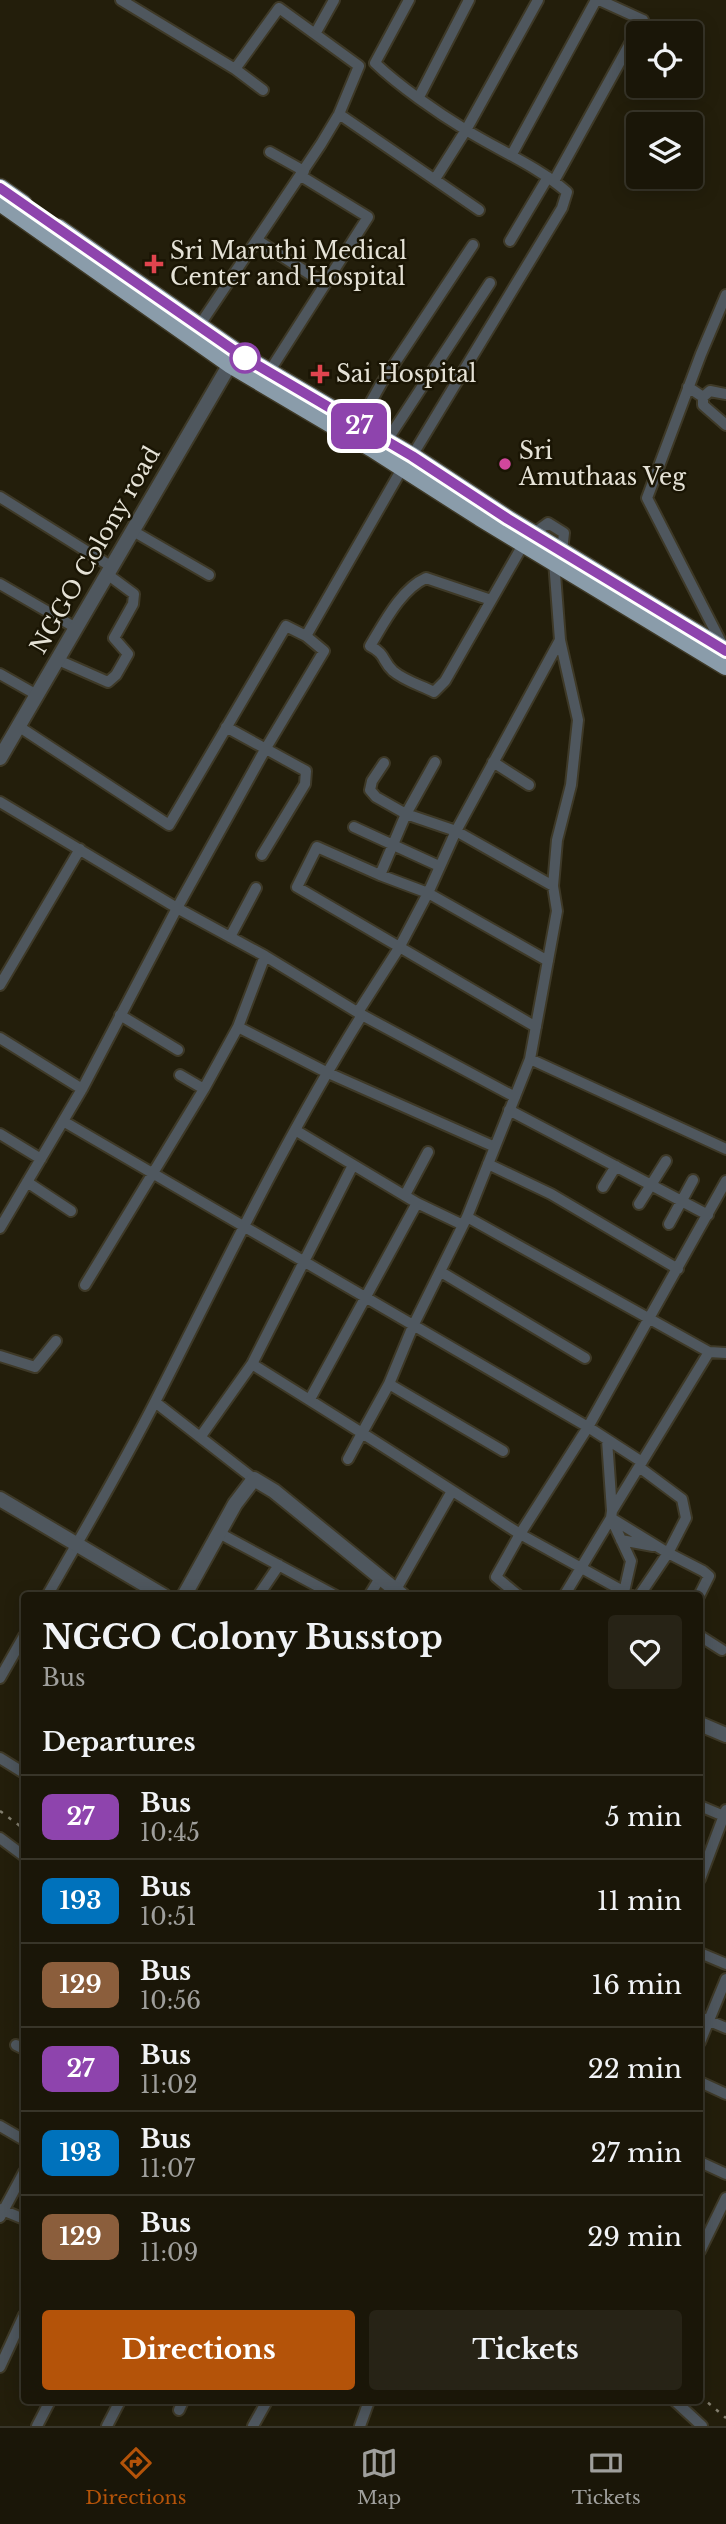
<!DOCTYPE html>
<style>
:root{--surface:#1a1608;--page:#272316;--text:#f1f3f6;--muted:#9f9f9c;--line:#383529;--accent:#b45309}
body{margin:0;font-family:"Libre Baskerville",serif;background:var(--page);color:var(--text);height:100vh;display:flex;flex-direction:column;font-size:26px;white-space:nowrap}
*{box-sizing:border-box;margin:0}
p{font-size:23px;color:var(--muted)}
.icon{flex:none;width:38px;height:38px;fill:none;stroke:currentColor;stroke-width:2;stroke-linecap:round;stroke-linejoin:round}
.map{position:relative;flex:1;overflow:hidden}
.side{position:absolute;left:21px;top:1592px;width:682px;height:812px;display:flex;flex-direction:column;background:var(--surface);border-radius:7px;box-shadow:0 4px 18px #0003,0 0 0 2px var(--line)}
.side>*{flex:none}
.badge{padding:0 14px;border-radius:10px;font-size:24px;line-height:46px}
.buttons{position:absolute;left:626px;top:21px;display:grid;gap:14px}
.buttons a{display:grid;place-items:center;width:77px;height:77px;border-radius:7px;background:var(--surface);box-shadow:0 4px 18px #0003,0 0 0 2px var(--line);font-size:35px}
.map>.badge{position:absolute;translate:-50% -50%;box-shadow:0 0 0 4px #fff}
h2{padding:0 21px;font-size:26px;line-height:63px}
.round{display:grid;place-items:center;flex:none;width:74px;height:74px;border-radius:7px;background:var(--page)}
.summary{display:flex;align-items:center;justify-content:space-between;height:119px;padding:0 21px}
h1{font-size:33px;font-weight:800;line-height:52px}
.primary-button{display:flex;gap:14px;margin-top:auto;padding:14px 21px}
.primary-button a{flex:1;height:80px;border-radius:7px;background:var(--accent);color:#fff;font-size:28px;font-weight:800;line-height:80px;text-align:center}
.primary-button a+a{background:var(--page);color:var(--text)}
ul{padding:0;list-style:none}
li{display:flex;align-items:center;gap:21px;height:84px;padding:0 21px;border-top:2px solid var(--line)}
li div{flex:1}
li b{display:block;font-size:26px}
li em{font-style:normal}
li .badge{min-width:77px;font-weight:700;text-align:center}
.dock{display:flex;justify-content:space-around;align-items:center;height:98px;border-top:2px solid var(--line);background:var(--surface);font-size:19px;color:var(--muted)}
.dock a{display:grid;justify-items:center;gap:4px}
.dock .on{color:var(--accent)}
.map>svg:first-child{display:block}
</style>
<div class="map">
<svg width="726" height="2426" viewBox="0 0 726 2426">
<rect width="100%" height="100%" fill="#231e0b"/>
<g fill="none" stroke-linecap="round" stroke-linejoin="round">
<g stroke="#3e3927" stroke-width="14">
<path id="minor" d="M121,0L235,69L263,90
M409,0L375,63C399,86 438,113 466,130C500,151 537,166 567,192L562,208L412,456
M235,69L279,8L315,34
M419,97L469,0
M339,114L479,210
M270,152L304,171
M512,154L596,0
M435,179L466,130L538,0
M554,181L643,20L599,0
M257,240L325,284
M510,241L548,177
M199,326L321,144L339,114L359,66L315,34L334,0
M269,372L368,217L301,176
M688,387L703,397V405L726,425
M703,397L710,391L726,394
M358,425L381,384L473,245
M386,442L490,283
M0,497L112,567
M133,531L209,575
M533,534L548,523L564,533L562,551
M554,561L560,640L578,720L571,785L557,840L553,886L557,911L530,1059L726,1149
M0,584L76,628
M491,600L426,578C401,589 384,623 370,646C386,654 382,661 393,671C405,681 420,685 434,692L445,681L524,543
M306,636L403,467
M724,648L647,498L701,354L726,295
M58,660L108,682L116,675L128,654L114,638L133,604L134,594L107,574
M0,674L37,695
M18,726L169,825L286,626L306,636L324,651L266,748L177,908L265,956L362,1015C284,1140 223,1269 156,1400C122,1467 84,1531 47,1596
M226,727L306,771L305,784L262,855
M493,762L529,785
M384,763L372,781L370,790L376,797L406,814L435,762
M0,802L177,908L82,1089L0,1228
M354,827L439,866
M380,875L406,814L456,831L553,886
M230,937L256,888
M0,985L80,849
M358,1012L399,948L428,893L456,831L560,640
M120,1015L178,1050
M362,1015L515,1097
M238,1027L326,1072L495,1147
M536,1027L297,887L317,847L380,875L428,893L548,961
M0,1038L82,1089
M530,1059L467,1217L413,1326L389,1384L362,1433L520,1534L588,1427L642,1462
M180,1075L204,1089
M509,1110L708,1215
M63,1121L588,1427L726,1181
M295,1130L417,1203L463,1225
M0,1134L41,1159
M488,1164L551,1194L678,1269
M27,1182L71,1211
M603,1187L616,1166
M405,1195L428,1152
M639,1204L666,1161
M467,1217L709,1352L726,1353
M669,1224L693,1180
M441,1272L585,1358
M85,1285L204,1089L238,1027L265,956
M0,1356L35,1367L56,1341
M252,1364L362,1433L348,1459
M389,1384L503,1451
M310,1399L417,1203
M155,1402L254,1479
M201,1436L252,1364L353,1165
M607,1440L612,1511
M639,1467L682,1499L686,1518L668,1553L639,1596
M611,1518L668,1553L703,1571L709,1576L699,1596
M611,1518L631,1561L624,1592
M219,1533L336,1596
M621,1540L653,1546
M395,1591L452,1491
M258,1596L279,1565
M369,1596L380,1578
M519,1596L496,1577L520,1534L632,1596
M564,1596L611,1518L612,1511L709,1352
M700,1636L722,1650
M0,1678L24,1636
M0,1758L24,1773
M700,1806L726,1817
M0,1838L24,1856
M700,1879L726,1810
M700,1953L726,1964
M700,2017L726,2028
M700,2042L726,1979
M16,2045L24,2049
M700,2082L726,2094
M0,2126L24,2140
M700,2162L726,2174
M0,2209L24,2219
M0,2217L24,2172
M700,2251L726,2198
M0,2367L24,2315
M675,2401L702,2426
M179,2410L183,2401
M37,2426L50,2401
M107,2426L120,2401
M253,2426L267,2401
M360,2426L369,2401"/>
</g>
<g stroke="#3e3927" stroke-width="18">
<path id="tertiary" d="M0,758L230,364
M0,1499L164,1596
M184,1596L235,1504L254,1479L274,1491L403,1596
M700,1724L726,1735"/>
</g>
<g stroke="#3e3927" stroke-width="21">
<path id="trunk" d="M0,188L23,204
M0,202L230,364L372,448L480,517L726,666
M58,228L245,358L412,456L508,519L726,651"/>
</g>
<use href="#minor" stroke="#4f575e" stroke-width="10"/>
<use href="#tertiary" stroke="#4f575e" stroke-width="14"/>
<use href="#trunk" stroke="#8a9caa" stroke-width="18"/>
<path stroke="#827e6e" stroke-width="2.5" stroke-dasharray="3.5 7" stroke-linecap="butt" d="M0,1811L24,1829
M700,2396L726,2418"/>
</g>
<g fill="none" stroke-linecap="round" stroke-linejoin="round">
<g stroke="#fff" stroke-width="16">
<path id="line" d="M0,188L245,358L412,456L508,519L726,651"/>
</g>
<use href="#line" stroke="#8e44ad" stroke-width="10"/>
</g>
<g fill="#e0444e" stroke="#1a1504" stroke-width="2.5">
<path d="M150.5 253.5h7v7h7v7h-7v7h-7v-7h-7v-7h7z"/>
<path d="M316.5 363.5h7v7h7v7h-7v7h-7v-7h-7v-7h7z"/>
</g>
<circle fill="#fff" stroke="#8e44ad" stroke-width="3.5" cx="245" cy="358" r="14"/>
<circle fill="#d1479c" stroke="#1a1504" stroke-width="2.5" cx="505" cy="464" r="7"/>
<g text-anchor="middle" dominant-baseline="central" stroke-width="5" stroke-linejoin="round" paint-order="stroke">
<g font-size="23" fill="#e5e2d6" stroke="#1a1504" text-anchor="start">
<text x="170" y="251">Sri Maruthi Medical<tspan x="170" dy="26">Center and Hospital</tspan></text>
<text x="336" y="374">Sai Hospital</text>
<text x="519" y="451">Sri<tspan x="519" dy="26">Amuthaas Veg</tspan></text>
</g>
<g font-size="23" fill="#e5e2d6" stroke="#1a1504">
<text transform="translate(95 550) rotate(-60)">NGGO Colony road</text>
</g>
</g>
</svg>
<div class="buttons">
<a><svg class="icon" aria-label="locate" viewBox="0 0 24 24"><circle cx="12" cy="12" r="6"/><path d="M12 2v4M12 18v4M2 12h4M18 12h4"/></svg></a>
<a><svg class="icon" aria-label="layers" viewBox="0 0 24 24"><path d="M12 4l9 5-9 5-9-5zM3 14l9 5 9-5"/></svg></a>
</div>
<b class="badge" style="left:359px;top:426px;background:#8e44ad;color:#fff">27</b>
<section class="side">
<div class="summary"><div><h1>NGGO Colony Busstop</h1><p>Bus</p></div><a class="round"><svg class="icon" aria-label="heart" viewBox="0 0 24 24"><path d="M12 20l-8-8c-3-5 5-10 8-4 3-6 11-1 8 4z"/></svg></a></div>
<h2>Departures</h2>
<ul>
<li><span class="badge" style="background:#8e44ad;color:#fff">27</span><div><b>Bus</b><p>10:45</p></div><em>5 min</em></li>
<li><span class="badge" style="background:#0072bc;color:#fff">193</span><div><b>Bus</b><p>10:51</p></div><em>11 min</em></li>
<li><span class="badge" style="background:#8b5e3c;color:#fff">129</span><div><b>Bus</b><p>10:56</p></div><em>16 min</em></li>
<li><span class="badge" style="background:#8e44ad;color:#fff">27</span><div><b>Bus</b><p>11:02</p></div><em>22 min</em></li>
<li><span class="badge" style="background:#0072bc;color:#fff">193</span><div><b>Bus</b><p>11:07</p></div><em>27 min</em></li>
<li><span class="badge" style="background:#8b5e3c;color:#fff">129</span><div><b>Bus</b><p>11:09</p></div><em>29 min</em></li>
</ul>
<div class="primary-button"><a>Directions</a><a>Tickets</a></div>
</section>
</div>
<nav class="dock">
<a class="on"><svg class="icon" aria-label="directions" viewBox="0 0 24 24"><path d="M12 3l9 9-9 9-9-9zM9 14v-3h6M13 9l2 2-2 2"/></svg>Directions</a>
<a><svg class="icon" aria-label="map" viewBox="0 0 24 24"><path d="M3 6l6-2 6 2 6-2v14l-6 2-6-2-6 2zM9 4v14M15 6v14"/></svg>Map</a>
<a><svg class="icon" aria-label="tickets" viewBox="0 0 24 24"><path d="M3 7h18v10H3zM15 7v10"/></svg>Tickets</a>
</nav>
